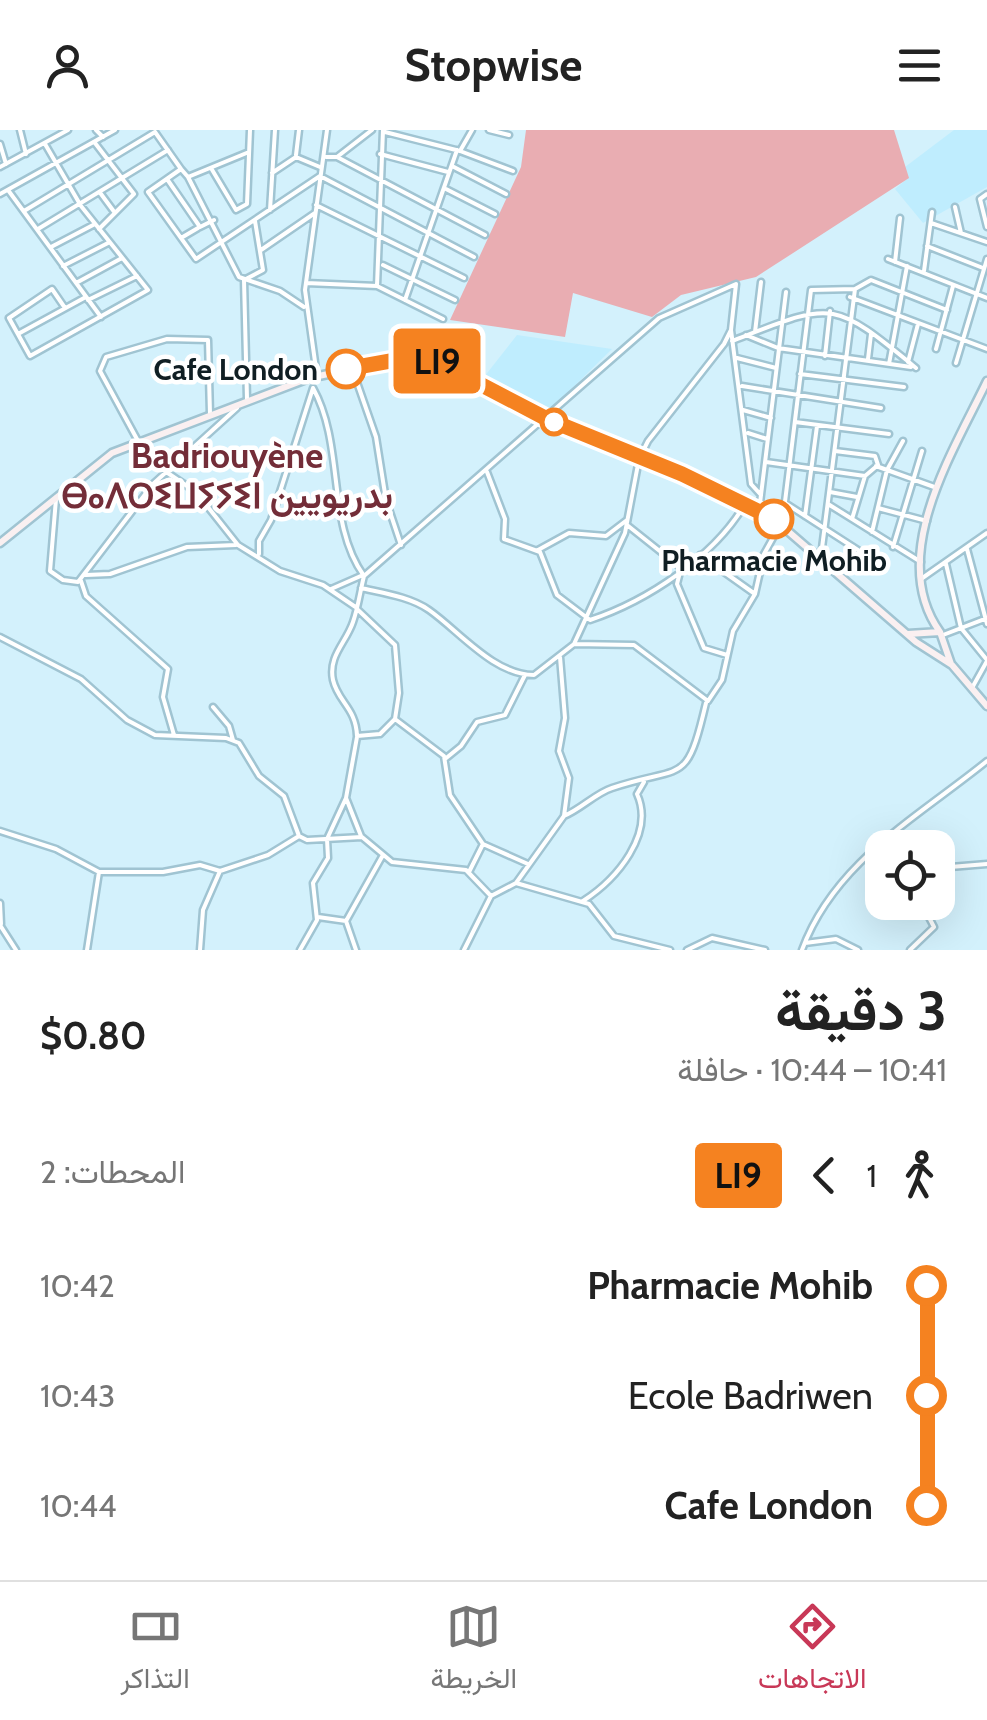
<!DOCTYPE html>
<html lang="ar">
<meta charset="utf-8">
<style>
:root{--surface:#fff;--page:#f2f2f2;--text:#222;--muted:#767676;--line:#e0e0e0;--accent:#c83857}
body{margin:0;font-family:Cabin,Vazirmatn,"Noto Sans Tifinagh",sans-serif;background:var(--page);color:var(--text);direction:rtl;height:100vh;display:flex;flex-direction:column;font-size:38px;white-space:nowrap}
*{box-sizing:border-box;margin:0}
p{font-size:32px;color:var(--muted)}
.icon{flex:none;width:55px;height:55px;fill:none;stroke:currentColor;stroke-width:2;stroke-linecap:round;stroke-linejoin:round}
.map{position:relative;height:820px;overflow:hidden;direction:ltr}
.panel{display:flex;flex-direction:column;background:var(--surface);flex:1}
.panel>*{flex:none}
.badge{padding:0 20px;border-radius:8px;font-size:35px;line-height:65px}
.tools{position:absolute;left:865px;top:700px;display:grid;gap:20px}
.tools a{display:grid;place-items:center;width:90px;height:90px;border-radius:20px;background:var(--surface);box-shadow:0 10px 40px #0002;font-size:50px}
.map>.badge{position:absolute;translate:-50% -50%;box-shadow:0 0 0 5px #fff}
.legs{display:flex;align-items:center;gap:15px;height:110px;padding:0 40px;font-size:32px}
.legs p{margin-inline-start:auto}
.head{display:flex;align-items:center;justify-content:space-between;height:170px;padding:0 40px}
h1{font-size:55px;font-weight:700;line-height:75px}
ul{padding:0 40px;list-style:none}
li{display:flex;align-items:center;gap:35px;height:110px;font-size:38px}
li i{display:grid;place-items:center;width:15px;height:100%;margin:0 12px;background:currentColor}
li i::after{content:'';width:25px;height:25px;margin:-12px;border:8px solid;border-radius:50%;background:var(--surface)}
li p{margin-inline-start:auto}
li:first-child i{background:linear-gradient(#0000 50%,currentColor 0)}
li:last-child i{background:linear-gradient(currentColor 50%,#0000 0)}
header{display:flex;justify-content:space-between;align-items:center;height:130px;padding:0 40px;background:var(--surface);font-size:45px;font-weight:700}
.dock{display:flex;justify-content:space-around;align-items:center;height:140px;border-top:2px solid var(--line);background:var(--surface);font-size:28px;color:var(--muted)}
.dock a{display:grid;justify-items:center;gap:5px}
.dock .active{color:var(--accent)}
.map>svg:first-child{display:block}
</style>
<header><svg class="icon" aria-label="menu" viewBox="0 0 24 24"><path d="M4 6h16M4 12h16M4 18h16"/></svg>Stopwise<svg class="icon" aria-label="person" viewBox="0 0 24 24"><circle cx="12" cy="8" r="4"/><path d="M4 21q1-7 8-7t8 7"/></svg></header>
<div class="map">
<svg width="987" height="820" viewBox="0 0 987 820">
<rect width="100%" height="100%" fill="#d3f1fc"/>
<path fill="#bfedfe" d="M954,0H987V57L923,93L895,59L908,48L905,37Z
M517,205L612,219L549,281L484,247Z"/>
<path fill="#e9adb2" d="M526,0H894L909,48L756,147L681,165L652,187L573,163L565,207L450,190L521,37Z"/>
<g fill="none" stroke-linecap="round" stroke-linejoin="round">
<g stroke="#a0c4d2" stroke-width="9">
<path id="street" d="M20,0L26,24
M96,0L103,7
M489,0L509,5
M155,2L181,39
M385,2L460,21L513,41
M95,13L134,64L99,99
M0,14L6,34
M45,14L81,76L148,160L30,226L9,188L52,159L65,178
M460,21L472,0
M249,22L188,47L239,147L280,161L304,177
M380,24L448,42
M296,25L299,0
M326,27H337L372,0
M337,27L485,105
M452,36L506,64
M0,37L68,0
M211,38L236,80L247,74L250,0
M272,43L296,27L320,37
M188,47L181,39L148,62L196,129L320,46L474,127
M167,49L200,97L214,90
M446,59L495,84
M8,60L101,187
M0,64L115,0
M101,64L115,83
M987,64L980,69L987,97
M316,75L464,148
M955,77L961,103
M270,80L275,0
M24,81L155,2
M931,93L987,112
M38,99L168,20
M181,108L198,98
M927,116L983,138
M51,117L95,94
M261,120L315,83
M888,129L987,168
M895,132L900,88
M383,135L455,170
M63,136L108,113
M924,141L932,82
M76,153L122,128
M306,153L377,156L443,189
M377,156L383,0
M850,167L987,219
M88,170L137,146
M405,170L457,20
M731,200L751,354L761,365
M755,202L761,152
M18,204L84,168
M746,205L778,218L911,237
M732,211C833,172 831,168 916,238
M936,219L953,156
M825,226L830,181
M737,228L776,238
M868,229L871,204
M908,232L918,194
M956,233L987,129
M889,234L907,136
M352,238L376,307L386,370L401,415
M800,244L904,257
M317,246L305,160L327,0
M742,256L881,278
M247,269L244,150L263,140L255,91
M743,280L771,288
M795,292L889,304
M748,303L767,309
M138,311L100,241L106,227L167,209L208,210L210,284
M129,317L196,362L238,415L280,441L323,455L357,478
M835,321L875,326L878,335L865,346L852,389
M766,332L865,346
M876,336L937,358
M487,342L505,389L504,409L540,422L557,465L590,490C647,471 714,427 745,374
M830,362L857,367
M56,369L50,441L63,450L78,452L153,354L237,278
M760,373L786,162
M785,373L861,422
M828,374L921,432
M878,378L927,391
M805,386L817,296
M783,388L811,160L855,159L871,150L947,180
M627,395L681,438L677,454L704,518L727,525
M872,402L887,340L903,311
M893,417L922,321
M822,418L855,159
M967,419L987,494
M538,420L569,403L606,406L627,390
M259,424V411L271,390L313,258C345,316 326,393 364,446
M700,425L755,464
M946,434L961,498L987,530
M86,445L110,444L187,417L236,415
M921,449L987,403
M81,451L86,466L168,539L163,567L174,605
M361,458C383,463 411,467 429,480C459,501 494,545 534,545L574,514L625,403L639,329L648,311L724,214L731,200L736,154L659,188L364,446C360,462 358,478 353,492C346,513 328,526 333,550C338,572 356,578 357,606L380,604L395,589L444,626L450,665L483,714L528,734
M331,459L363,445
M357,479L395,515L399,563L395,589
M943,505L987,488
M0,507L81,549L127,590L155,605L226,608L239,613L259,646L284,666L299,706L307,710L362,707L392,732L466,740L491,766
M574,514L634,515L708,571L722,550L733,501L755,464L764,424L779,397
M972,558L987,531
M213,577L229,596L233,610
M445,629L461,616L477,592L505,585L525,545
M346,668L361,706
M564,686C581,679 596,663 612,658C684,634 686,658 706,573
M0,701L56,719L99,742L87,820
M870,727L882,740
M938,738L987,734
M99,742H163L200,735L220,741
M469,742L483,714
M516,753L589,774L614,806L670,820
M583,771C617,749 655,704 637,664L644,652
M0,773L1,794
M318,787L346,791L356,820
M346,791L383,725
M0,795L16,820
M805,813L836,809L858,820
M200,820L203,780L220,741L268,725L299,706
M300,820L317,790L313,753L328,728L327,709L346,668L357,607
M464,820L491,766L516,753L564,686L569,648L559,621L565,588L560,527
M687,820L712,808L765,820
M802,820C834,732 918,687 987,631
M910,820L934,797L921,772"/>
</g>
<g stroke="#a0c4d2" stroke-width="11">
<path id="secondary" d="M0,413L112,323L309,248L400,229L427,227L547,289L682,344L774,389L916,512L952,535L987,576
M940,502C886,427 953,322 987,251
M908,504L940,502L951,534"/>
</g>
<use href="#street" stroke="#fff" stroke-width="4"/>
<use href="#secondary" stroke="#faf0f1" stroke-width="6"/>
</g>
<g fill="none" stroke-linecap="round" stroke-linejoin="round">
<g stroke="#fff" stroke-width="22">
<path id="line-1" d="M346,239L407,228L434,230L547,289L682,344L774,389"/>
</g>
<use href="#line-1" stroke="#f58220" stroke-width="15"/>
</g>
<g fill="#fff" stroke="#f58220" stroke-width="5">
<circle cx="346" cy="239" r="18"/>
<circle cx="554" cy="292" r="12"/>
<circle cx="774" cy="389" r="18"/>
</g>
<g text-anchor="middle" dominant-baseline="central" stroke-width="9" stroke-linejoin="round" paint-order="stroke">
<g font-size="30" font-weight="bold" fill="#101e23" stroke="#fff" text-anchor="end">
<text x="318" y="239">Cafe London</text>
<text x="774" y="430" text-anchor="middle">Pharmacie Mohib</text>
</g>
<g font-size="35" font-weight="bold" fill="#732d38" stroke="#fff">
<text x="227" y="325">Badriouyène<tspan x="227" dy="40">ⴱⴰⴷⵔⵉⵡⵢⵢⵉⵏ بدريويين</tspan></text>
</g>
</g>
</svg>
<div class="tools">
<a><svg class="icon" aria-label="locate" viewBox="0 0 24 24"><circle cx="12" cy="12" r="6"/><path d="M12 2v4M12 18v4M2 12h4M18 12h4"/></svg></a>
</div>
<b class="badge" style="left:437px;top:231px;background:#f58220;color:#111">LI9</b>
</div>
<section class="panel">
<div class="head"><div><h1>3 دقيقة</h1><p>10:41 – 10:44 · حافلة</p></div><b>$0.80</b></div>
<div class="legs"><svg class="icon" aria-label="walk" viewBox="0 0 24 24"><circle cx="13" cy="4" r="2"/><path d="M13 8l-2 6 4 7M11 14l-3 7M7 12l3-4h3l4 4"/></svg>1<svg class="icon" aria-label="back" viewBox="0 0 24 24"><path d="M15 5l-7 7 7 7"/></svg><b class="badge" style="background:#f58220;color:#111">LI9</b><p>المحطات: 2</p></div>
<ul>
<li><i style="color:#f58220"></i><b>Pharmacie Mohib</b><p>10:42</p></li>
<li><i style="color:#f58220"></i><span>Ecole Badriwen</span><p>10:43</p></li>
<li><i style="color:#f58220"></i><b>Cafe London</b><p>10:44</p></li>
</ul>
</section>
<nav class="dock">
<a class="active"><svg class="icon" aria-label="directions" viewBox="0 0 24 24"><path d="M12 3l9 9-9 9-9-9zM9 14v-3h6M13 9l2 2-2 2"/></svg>الاتجاهات</a>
<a><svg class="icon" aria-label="map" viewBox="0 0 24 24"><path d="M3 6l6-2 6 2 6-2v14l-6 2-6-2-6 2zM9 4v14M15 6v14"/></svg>الخريطة</a>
<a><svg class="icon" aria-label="tickets" viewBox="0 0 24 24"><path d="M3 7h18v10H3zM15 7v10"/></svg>التذاكر</a>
</nav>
